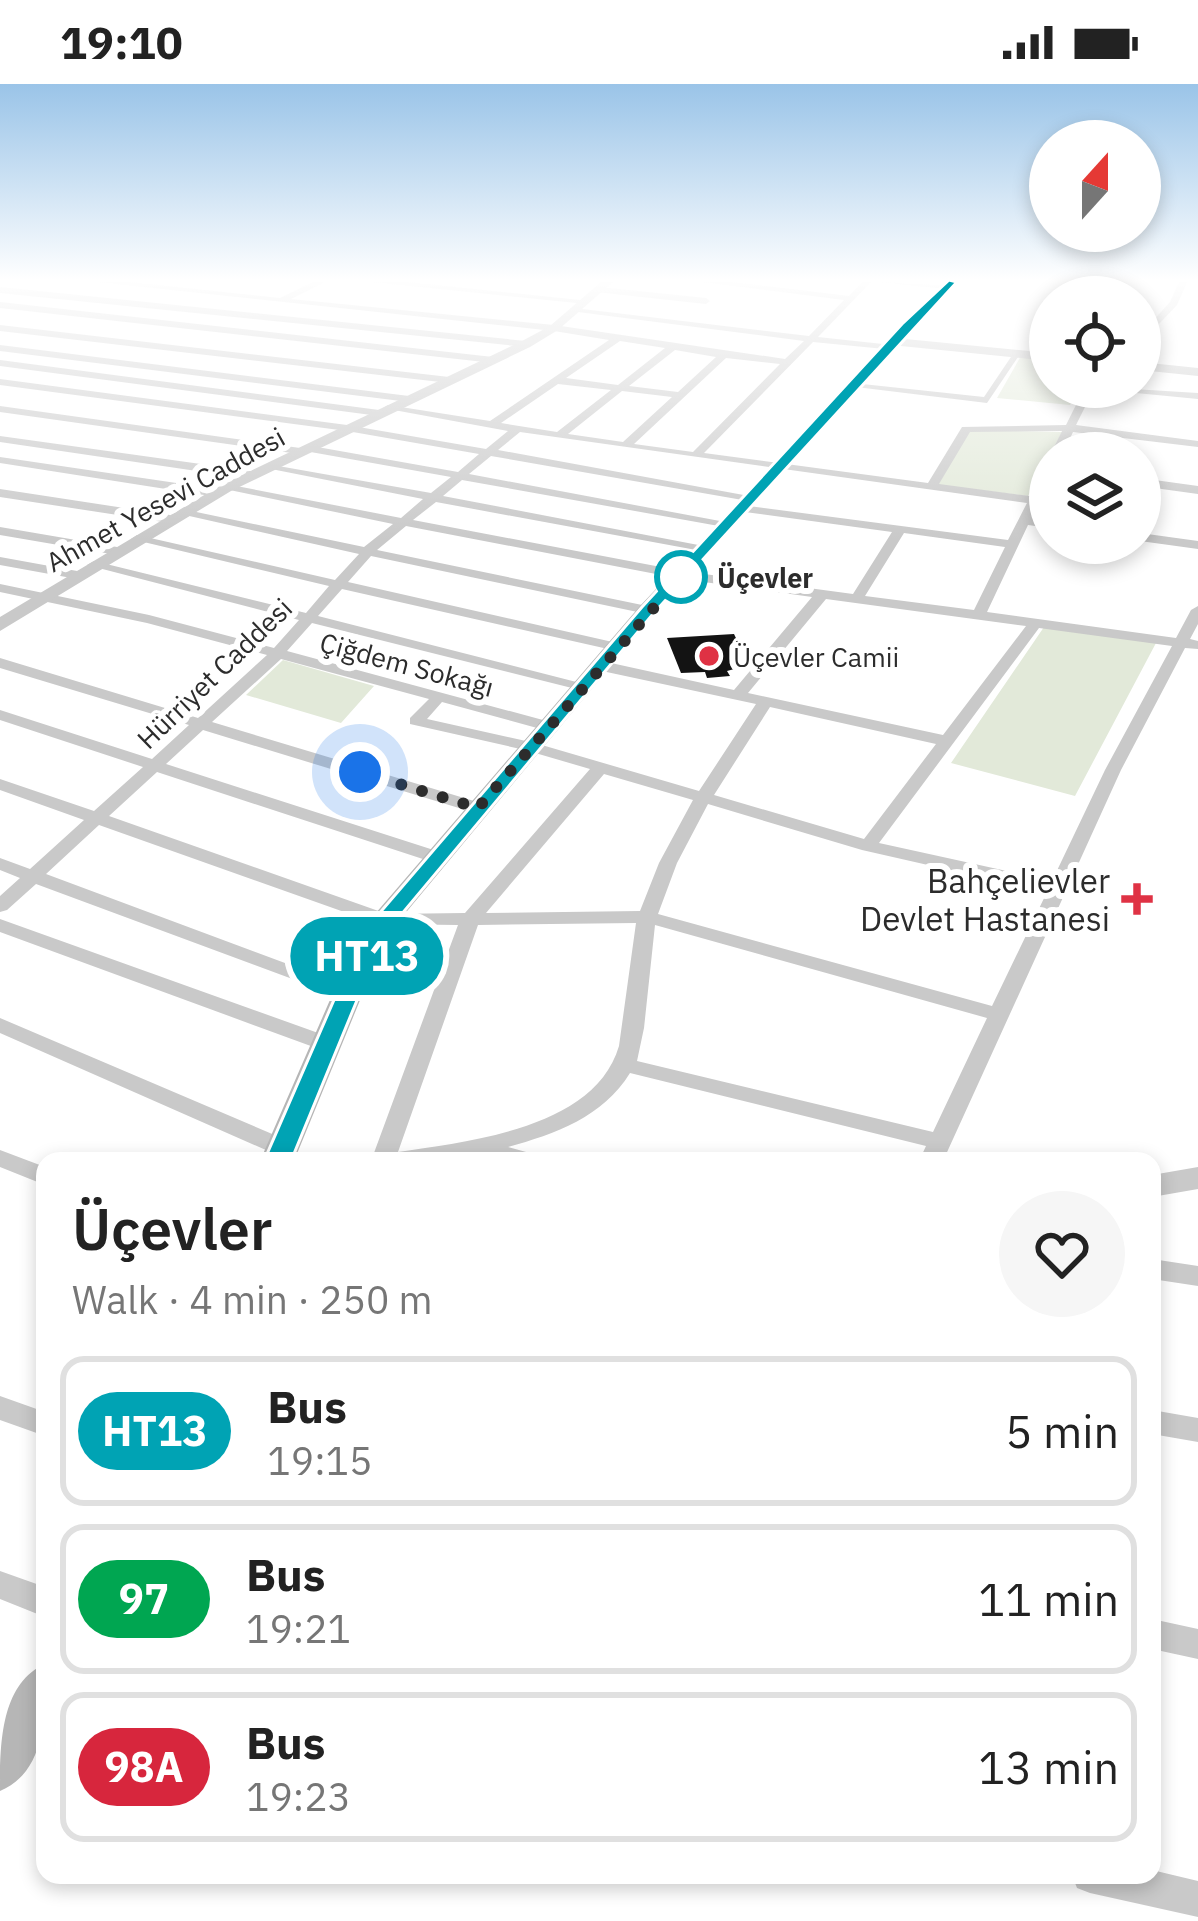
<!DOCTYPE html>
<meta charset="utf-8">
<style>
:root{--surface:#fff;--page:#f6f6f6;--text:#222;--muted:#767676;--line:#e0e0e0}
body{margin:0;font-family:"IBM Plex Sans",sans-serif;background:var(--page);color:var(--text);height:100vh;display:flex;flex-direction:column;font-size:45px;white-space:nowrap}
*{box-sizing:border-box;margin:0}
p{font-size:39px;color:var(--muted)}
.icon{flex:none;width:66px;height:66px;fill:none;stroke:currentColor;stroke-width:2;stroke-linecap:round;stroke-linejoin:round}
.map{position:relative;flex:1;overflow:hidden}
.sheet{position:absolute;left:36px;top:1068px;width:1125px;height:732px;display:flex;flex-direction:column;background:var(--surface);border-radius:24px;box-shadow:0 6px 18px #0003}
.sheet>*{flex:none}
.badge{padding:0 24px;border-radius:39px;font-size:42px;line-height:78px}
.needle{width:78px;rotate:21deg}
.tools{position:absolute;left:1029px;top:36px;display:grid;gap:24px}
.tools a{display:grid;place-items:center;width:132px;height:132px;border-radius:50%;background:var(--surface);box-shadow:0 6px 18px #0003;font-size:60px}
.you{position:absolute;width:60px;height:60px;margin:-30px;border:9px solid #fff;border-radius:50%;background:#1a73e8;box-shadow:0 0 0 18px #1a73e833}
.map>.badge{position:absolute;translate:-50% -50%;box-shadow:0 0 0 6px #fff}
.round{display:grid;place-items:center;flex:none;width:126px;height:126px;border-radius:63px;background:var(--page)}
.overview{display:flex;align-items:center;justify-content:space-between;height:204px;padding:0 36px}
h1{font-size:57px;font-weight:600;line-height:90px}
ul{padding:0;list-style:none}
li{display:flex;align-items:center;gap:36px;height:150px;margin:0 24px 18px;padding:0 12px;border:6px solid var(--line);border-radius:24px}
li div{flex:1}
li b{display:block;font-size:45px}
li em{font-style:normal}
li .badge{min-width:132px;font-weight:700;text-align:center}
.status{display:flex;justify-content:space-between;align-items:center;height:84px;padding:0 60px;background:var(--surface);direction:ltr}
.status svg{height:33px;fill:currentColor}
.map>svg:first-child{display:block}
</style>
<div class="status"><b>19:10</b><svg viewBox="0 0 49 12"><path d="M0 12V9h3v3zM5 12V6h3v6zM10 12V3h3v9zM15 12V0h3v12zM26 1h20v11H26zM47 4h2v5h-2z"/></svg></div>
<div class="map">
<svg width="1198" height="1837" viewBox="0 0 1198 1837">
<rect width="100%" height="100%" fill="#fff"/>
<path fill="#e2e9d9" d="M1021,272L1050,275V303H1079L1070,321L997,314Z
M970,346L1062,348L1028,412L938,401Z
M1044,543L1156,559L1075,712L951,679Z
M283,576L374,602L341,639L246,611Z"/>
<path fill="#131313" d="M734,550L749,581L727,587L730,592L707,594L705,588L681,589L667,554Z"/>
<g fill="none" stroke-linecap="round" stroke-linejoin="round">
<path fill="#c9c9c9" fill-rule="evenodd" d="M97,198H130L280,214L313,198H325L291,215L554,241L785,275L804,257L570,227L574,224L809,252L844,216L702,198H732L849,212L862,198H871L818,253L892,261L895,266L813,258L704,369L928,399L962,343L1066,341L1085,303H1095L1076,341L1198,357V363L1073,348L1063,369H1051L1062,347L970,348L939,400L1030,412L1044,383L1050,380V395L1032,434L1050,436V444L1028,441L987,528L1176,554L1191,526L1198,522V540L1190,555L1198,557V565L1185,564L1121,686L943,1077H919L926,1062L630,989C603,1033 555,1050 508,1063L537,1071L541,1077H501L477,1070L443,1077H371L458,841L378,840L99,741L46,790L355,905L358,909L348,915L341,913L36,800L7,826L0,828V812L20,794L0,786V774L30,785L84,736L0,706V695L94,727L143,683L0,636V626L152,675L189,641L0,584V574L198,634L267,571L147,539L0,508V500L149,531L274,564L299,536L87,481L94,477L306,529L329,502L131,455L137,451L335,496L359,470L176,429L182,425L364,463L393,440L220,404L226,400L401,434L423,415L261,383L267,380L431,409L451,393L305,367L299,370L0,328V322L300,364L306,361L458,388L479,370L347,347L0,301V295L347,341L486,365L508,347L383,324L388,321L490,337L609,256L554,247ZM620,257L665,264L618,301L566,294ZM675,266L716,273L678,308L629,302ZM726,274L780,280L693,368L634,360ZM558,300L611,306L557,348L501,339ZM622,307L672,313L623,358L568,350ZM520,348L1027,419L1008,456L741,421V427L745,428L892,448L853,510L682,487L413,436L436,418L707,468L714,464L443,412L462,396L730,444L736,440L469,390L491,372L754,418L760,414L498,366ZM406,442L682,495L812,513L734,606L602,577L594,582L602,587L756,620L699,707L535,659L427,635L442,618L548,647L556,642L554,639L287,567L312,539L584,607L592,602L318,532L342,505L617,567L624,563L617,559L348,498L371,472L647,530L654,526L647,522L377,466ZM904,449L1005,463L974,526L865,512ZM826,515L1026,542L943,651L748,609ZM1039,544L1172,562L1105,686L1052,797L879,759ZM281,575L429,615L410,634V640L525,666L590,685L465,829L387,830L109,732L157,688L429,777H443L445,773L443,769L166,680L203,646L472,728H484V720L212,638ZM770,623L936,660L864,755L714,711ZM604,690L693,716L659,779L640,827L486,829ZM708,720L862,766L1047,808L992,922L658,830L677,779ZM636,839L619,962C595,1044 471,1057 398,1068L478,841ZM655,841L987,934L933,1048L637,977L644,944Z
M372,198H408L590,217L586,220Z
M879,198L950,202L946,205Z
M1179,198H1187L1177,221L1140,260V251L1170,218Z
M0,203L526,257L531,260L526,263L0,209Z
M599,203L706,214L710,217L706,220L596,208Z
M0,218L493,273L498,276L493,279L0,224Z
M0,241L449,293L454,296L449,299L0,247Z
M0,261L409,312L414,315L409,318L0,267Z
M1015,267L1020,270L987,319L848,302L853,299L984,313Z
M0,276L379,326L384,329L379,332L0,282Z
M1100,303L1198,309V315L1105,306Z
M0,352L251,387L257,391L251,395L0,358Z
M0,373L217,405L223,409L217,413L0,379Z
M1140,394L1198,402V410L1140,402Z
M0,405L170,431L176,435L170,439L0,413Z
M0,443L117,463L124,467L117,471L0,451Z
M1140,449L1198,457V465L1140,457Z
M0,473L77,487L84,491L77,495L0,481Z
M0,835L335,955L338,960L335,965H319L0,848Z
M0,934L291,1058L295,1064L291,1070H275L0,949Z
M0,1066L45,1083V1101L0,1083Z
M1152,1175L1198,1182V1202L1152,1195Z
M0,1312L45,1328V1352L0,1336Z
M1152,1326L1198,1334V1358L1152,1350Z
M0,1487L45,1503V1533L0,1515Z
M1152,1535L1198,1545V1575L1152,1565Z
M1152,1786L1198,1797V1833L1090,1809L1077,1804L1072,1791H1152Z"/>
<path fill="#c9c9c9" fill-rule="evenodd" d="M601,198H613L558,246L530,263L231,407L0,547V533L221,401L522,257L550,242Z
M895,254L1050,269V277L891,261Z
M1140,278L1198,284V292L1140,286Z
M1198,1083V1105L1152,1113V1091Z"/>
<path fill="#b6b6b6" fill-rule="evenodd" d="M945,198H958L654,530L398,838L363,909L294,1077H260L333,909L375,830L640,522Z
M45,1580C45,1625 49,1686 0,1707C0,1662 0,1600 45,1580Z"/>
</g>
<linearGradient id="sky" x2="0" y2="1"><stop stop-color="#9ac4e8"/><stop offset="0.43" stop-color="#fff"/><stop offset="1" stop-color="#fff" stop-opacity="0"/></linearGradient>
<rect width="1198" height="456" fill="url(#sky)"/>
<path fill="#00a3b4" stroke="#fff" stroke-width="3" d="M949,196L957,198L653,530L395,838L360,909L291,1077L277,1086L268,1084L264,1077L337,909L377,832L642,523L902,240Z"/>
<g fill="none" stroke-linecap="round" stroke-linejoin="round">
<path stroke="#2c2c2c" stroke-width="12" stroke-dasharray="0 21.6" d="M360,688L478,724L681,493"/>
</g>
<circle fill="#fff" stroke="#00a3b4" stroke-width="6" cx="681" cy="493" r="24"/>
<g fill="#df3244" stroke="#fff" stroke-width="4.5">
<circle cx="709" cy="572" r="12"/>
<path d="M1131 797h12v12h12v12h-12v12h-12v-12h-12v-12h12z"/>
</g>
<g text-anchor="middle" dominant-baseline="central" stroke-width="12" stroke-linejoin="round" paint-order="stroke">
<g font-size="27" fill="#2c2c2c" stroke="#fff">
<text transform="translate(165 415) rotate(-29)">Ahmet Yesevi Caddesi</text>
<text transform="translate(407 580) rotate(15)">Çiğdem Sokağı</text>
<text transform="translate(214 589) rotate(-44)">Hürriyet Caddesi</text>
</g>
<g font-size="27" font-weight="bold" fill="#2c2c2c" stroke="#fff" text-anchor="start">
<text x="717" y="493">Üçevler</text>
</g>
<g font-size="27" fill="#2c2c2c" stroke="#fff" text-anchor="start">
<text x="733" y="572">Üçevler Camii</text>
</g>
<g font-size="33" fill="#2c2c2c" stroke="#fff" text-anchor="end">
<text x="1110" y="796">Bahçelievler<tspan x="1110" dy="38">Devlet Hastanesi</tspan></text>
</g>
</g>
</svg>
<div class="tools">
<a><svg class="needle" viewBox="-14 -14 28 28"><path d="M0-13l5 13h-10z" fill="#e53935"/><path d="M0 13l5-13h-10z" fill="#767676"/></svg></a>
<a><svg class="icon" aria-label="locate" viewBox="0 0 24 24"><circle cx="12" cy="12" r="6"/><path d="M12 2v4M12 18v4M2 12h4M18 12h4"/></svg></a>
<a><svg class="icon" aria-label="layers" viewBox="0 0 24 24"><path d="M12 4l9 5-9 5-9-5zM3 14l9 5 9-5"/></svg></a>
</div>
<div class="you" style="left:360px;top:688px"></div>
<b class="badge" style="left:367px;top:872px;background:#00a3b4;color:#fff">HT13</b>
<section class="sheet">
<div class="overview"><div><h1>Üçevler</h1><p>Walk · 4 min · 250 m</p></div><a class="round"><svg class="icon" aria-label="heart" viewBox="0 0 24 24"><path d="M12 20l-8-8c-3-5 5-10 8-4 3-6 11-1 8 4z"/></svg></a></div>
<ul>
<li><span class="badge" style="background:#00a3b4;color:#fff">HT13</span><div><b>Bus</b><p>19:15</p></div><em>5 min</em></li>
<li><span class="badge" style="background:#00a651;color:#fff">97</span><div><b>Bus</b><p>19:21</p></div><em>11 min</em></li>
<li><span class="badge" style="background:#d7263d;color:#fff">98A</span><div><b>Bus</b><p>19:23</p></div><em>13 min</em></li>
</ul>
</section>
</div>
